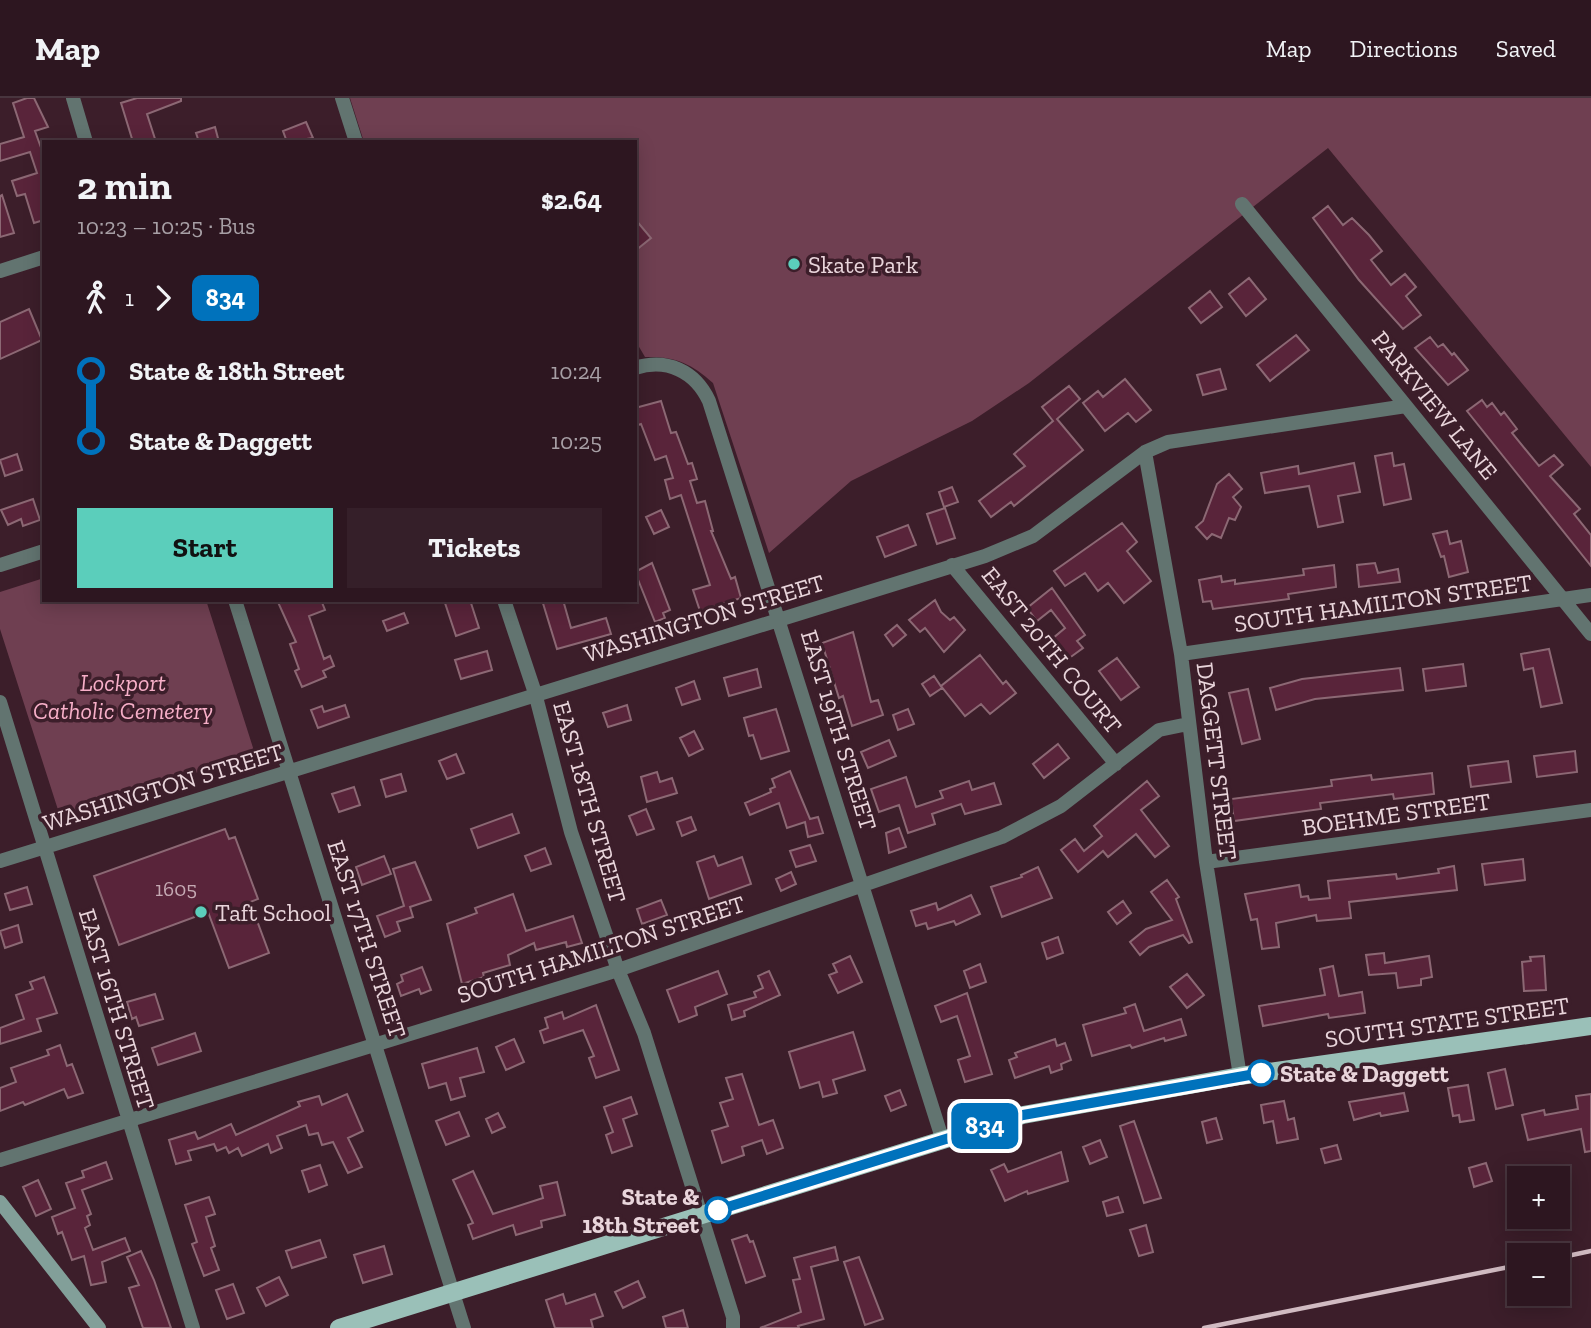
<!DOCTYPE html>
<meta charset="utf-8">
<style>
:root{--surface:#2d1620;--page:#351f29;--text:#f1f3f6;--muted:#a79fa5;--line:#48353e;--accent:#5bcebb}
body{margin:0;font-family:"Zilla Slab",serif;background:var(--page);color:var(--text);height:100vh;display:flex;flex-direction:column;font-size:26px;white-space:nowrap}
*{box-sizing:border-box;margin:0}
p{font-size:23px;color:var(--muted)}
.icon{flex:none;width:38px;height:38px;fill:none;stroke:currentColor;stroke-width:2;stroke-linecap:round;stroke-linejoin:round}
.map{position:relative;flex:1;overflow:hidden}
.sheet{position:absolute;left:42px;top:42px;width:595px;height:462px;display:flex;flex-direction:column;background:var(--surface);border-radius:0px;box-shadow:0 4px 18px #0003,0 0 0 2px var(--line)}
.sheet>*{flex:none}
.badge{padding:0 14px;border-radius:10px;font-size:24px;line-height:46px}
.controls{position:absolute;left:1507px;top:1068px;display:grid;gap:14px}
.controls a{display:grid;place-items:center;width:63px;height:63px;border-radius:0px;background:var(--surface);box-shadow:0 4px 18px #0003,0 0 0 2px var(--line);font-size:35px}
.map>.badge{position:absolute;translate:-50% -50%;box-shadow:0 0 0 4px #fff}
.legs{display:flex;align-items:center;gap:10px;height:77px;padding:0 35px;font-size:23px}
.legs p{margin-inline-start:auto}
.headline{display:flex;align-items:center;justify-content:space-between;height:119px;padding:0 35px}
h1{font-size:38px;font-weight:700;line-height:52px}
.cta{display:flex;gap:14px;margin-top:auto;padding:14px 35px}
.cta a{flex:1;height:80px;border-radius:0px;background:var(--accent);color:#111;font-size:28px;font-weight:700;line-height:80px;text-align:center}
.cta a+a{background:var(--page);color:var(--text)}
ul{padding:0 35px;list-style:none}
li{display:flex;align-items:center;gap:24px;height:70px;font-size:26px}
li i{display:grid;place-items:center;width:10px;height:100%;margin:0 9px;background:currentColor}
li i::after{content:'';width:18px;height:18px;margin:-9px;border:5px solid;border-radius:50%;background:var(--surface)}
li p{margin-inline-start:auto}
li:first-child i{background:linear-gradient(#0000 50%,currentColor 0)}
li:last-child i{background:linear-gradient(currentColor 50%,#0000 0)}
header{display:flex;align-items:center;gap:42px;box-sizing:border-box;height:98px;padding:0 35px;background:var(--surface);border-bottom:2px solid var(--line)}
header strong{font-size:33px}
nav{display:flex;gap:38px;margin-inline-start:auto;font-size:24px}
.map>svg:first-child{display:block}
</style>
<header>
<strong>Map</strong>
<nav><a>Map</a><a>Directions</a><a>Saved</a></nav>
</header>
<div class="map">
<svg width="1591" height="1230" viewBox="0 0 1591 1230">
<rect width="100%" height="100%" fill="#3c1e2a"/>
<path fill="#6f3f51" d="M350,0H1591V369L1328,50L1029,285L972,323L851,383L769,455L713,285C691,265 674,258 645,259L635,242V44H364Z
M44,480V502H206L255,656L60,718L0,531V494Z"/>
<path fill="#59243a" stroke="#8c6874" stroke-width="2" d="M27,0H34L48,29L35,33L44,58V122L34,125L25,96L17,98L12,83L37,75L30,54L0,63V46L24,39L13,5Z
M137,0H181V3L147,16L156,44H133L121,5Z
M306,24L313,40L287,44L283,33Z
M215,29L219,44H199L196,35Z
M2,97L14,135L0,139V98Z
M1328,108L1343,127L1352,120L1369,137L1382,153L1371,162L1391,187L1405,176L1416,189L1406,198L1421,217L1403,231L1359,182L1313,120Z
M635,121L651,140L635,153Z
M1249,180L1266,201L1246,218L1229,196Z
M1210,193L1222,209L1201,225L1189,210Z
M29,211L42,242L0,261V224Z
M1296,237L1309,252L1270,283L1257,267Z
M1430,239L1438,249L1443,246L1452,257L1454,255L1468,272L1448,287L1415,250Z
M1220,271L1226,291L1203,297L1197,277Z
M1125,281L1151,312L1136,324L1128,315L1105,333L1083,305L1098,293L1103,299Z
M1069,288L1080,301L1057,321L1083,352L1014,408L1011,404L991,419L979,403L1025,368L1014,356L1053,323L1042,309Z
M1482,302L1487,309L1492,305L1501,317L1504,314L1517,331L1512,335L1539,368L1554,357L1563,367L1550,378L1580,411L1574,416L1591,437V468L1467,313Z
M661,303L671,335L676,334L688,366L692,365L697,381L690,383L697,405L705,403L713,433H711L731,481L735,479L741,500L700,513L693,492L710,487L681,397L670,401L665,382L673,380L666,358L655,362L641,326L635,328V310Z
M1392,355L1394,368L1404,366L1411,401L1384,407L1375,358Z
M17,356L22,372L5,378L0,362Z
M1354,365L1360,394L1338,398L1343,424L1318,429L1309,388L1265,395L1261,375L1298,368L1299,376Z
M1229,376L1242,391L1233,399L1241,409L1235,422L1229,420L1221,440L1212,436L1207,441L1196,429L1203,423L1217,386Z
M952,389L958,404L944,409L939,394Z
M33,401L40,422L23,428L21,421L8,427L1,412Z
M945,410L955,440L937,446L927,416Z
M661,412L669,429L654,436L646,419Z
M1122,425L1137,444L1127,453L1151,483L1124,505L1108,485L1098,493L1085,475L1065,488L1054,473Z
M908,427L916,447L885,459L877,439Z
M1447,433L1450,446L1461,443L1468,474L1449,479L1444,458L1441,459L1433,436Z
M652,465L670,512L663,515L665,520L655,524L635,474Z
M1375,465L1378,475L1398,471L1400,484L1359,489L1357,467Z
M1334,467L1336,489L1288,496L1289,501L1213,511L1211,503L1203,504L1199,482L1221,478L1222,484L1235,482V486L1304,477L1303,471Z
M1052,490L1085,537L1077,543L1083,550L1068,561L1052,541L1065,530L1051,512L1037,523L1027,510Z
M277,502H321L325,512L309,518L324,561L330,558L334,568L323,573L326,579L302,589L295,573L299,571L290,546L296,544Z
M444,502H470L479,530L456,538Z
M542,502H563L571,530L606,520L611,536L557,551Z
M935,502L941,514L950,522L954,519L965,532L944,554L925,530L920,534L909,522Z
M404,515L408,525L387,533L383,523Z
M897,527L906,537L893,548L885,537Z
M853,534L871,604L878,602L883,617L852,628L843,598L839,600L822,545Z
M1549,551L1562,605L1541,609L1533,570L1524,572L1521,556Z
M487,553L492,572L461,581L455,562Z
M980,557L1003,586L1006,583L1016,595L990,616L981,606L965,618L941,588Z
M1117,560L1139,589L1121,602L1099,573Z
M1463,566L1466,588L1426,593L1423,571Z
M1400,570L1403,592L1315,601L1276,612L1270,590L1302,581Z
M757,571L761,589L729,598L724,580Z
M934,578L942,590L930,598L922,586Z
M694,583L700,601L682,607L676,590Z
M1248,591L1260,641L1242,646L1229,595Z
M345,607L349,619L318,630L311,612L322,608L324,614Z
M627,607L631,622L608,629L603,615Z
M776,611L789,653L761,661L753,637L749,638L744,620Z
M908,611L914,626L898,632L893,617Z
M694,633L703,651L689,658L680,640Z
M889,642L896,658L868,670L861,654Z
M1058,646L1069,660L1044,680L1033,666Z
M1575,653L1577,674L1537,679L1534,658Z
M456,656L464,675L447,681L439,663Z
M1508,663L1511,684L1471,689L1468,668Z
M790,673L810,721L818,719L823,735L808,739L805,724L787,730L779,705L750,717L745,705L771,694L770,691L775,689L772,681Z
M657,674L660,684L672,680L677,695L647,704L641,679Z
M1432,675L1434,696L1394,701L1393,696L1320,705L1321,711L1234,723L1231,701L1332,688L1331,682L1371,677L1372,682Z
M401,676L406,693L386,699L381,682Z
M906,679L916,709L943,700L940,693L969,683L972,692L994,685L1001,706L965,716L961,706L932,716L935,726L908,735L899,707L879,714L871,691Z
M1147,683L1159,698L1141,712L1169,748L1155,759L1136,736L1108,759L1103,753L1078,774L1061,752L1075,741L1084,753L1102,738L1094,728Z
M354,689L360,707L339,714L332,696Z
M646,711L654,731L637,737L629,718Z
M512,716L519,735L478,750L471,731Z
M691,719L696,732L682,738L677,724Z
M899,730L906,749L889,755L886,735Z
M225,731L229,741L235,739L258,801L250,804L269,855L229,870L208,814L119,847L94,778Z
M810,747L816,763L796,769L790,753Z
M545,750L551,766L531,773L525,758Z
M384,758L391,776L362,787L356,769Z
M714,758L718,768L742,759L751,786L709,801L697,764Z
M1523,761L1525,782L1485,787L1482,766Z
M415,764L431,802L410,809L413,819L397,824L400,833L385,839L377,818L404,808L393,771Z
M1454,768L1457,792L1349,804L1351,820L1317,823L1316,817L1276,825L1279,849L1262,851L1257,821L1251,822L1245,796L1299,787L1301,799L1308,798L1309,802L1330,800L1328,783L1396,776L1397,781L1439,775L1438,771Z
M1038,769L1052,800L1002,819L991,789L1022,779L1021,777Z
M791,774L796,786L781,793L776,781Z
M1167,782L1179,799L1176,801L1192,844L1189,845L1183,837L1149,849L1140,857L1130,844L1146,831L1172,822L1151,794Z
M27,789L32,806L10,812L5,796Z
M513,796L526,833L573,818L582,845L567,849L566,844L536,852L534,845L508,857L510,867L483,875L484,879L462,886L447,826L477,815L475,810Z
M971,797L980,816L956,827L954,823L928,831L926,825L916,828L911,813L936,805L938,812Z
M661,802L667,817L642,826L637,811Z
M1123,803L1131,815L1117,826L1108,814Z
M18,827L22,844L5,850L0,833Z
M1058,839L1063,855L1047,861L1042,845Z
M1384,855L1385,865L1429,858L1432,879L1421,881V887L1398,890L1396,875L1369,877L1366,857Z
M850,858L862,884L838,895L829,877L837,874L833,866Z
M1544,858L1546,892L1524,893L1522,864L1531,863L1530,859Z
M980,866L986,884L970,890L964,873Z
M1333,868L1339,898L1362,894L1365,915L1329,920L1328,916L1263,928L1259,908L1325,897L1320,871Z
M422,869L431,892L421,896L419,891L401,898L397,886L403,883L401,877Z
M718,873L727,896L695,909L697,917L679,924L667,892Z
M769,873L780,897L744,913L745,918L732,922L728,907L756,899L754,894L763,890L758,878Z
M1187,876L1204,897L1187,910L1170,889Z
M44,879L57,915L37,921L41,933L0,946V930L24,921L16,897L33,891L30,884Z
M967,895L992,976L965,984L958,962L970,958L957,918L941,924L935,908Z
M155,896L163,921L139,928L136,919L132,921L127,904Z
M1135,906L1144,933L1181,921L1186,937L1165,943L1164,940L1132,950L1130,947L1092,958L1083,927L1126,915L1124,910Z
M596,907L619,972L596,980L589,960L594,958L583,932L544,945L540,933L548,930L545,920L562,914L564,921Z
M853,934L865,972L833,982L837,995L823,999L819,984L800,990L789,954Z
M195,935L201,953L158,967L152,950Z
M514,941L524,964L506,972L496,949Z
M1055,941L1057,948L1065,945L1071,962L1061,966L1062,971L1051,975L1049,968L1015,980L1009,962L1017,959L1015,955Z
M60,947L67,968L72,966L83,995L68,1000L64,991L25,1007L23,1004L0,1013V990L16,984L11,970L49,957L47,952Z
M477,950L484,974L460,980L465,998L451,1002L446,985L429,990L422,966Z
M1505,971L1513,1007L1496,1011L1488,975Z
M742,976L759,1027L773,1022L783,1050L767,1056L762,1042L742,1049L744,1057L722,1065L712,1033L728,1028L720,1005L733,1001L726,980Z
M1468,987L1474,1022L1460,1024L1459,1017L1453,1018L1448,990Z
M900,992L906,1007L891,1013L885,998Z
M1404,995L1408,1013L1381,1018L1380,1015L1354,1022L1349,1004Z
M347,996L363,1033L348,1040L362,1069L348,1075L333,1044L322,1047L318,1035L309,1037L306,1027L277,1038L282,1050L271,1055L268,1046L242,1058L238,1050L229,1055L226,1049L217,1053L214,1046L188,1053L191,1062L176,1066L169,1042L195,1034L198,1041L231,1026L236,1037L300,1008L298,1004L319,998L322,1007Z
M1591,996V1053L1585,1054L1581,1031L1528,1042L1522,1017L1544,1012L1545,1017L1578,1011L1576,998Z
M631,999L637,1016L623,1021L632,1048L612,1055L606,1037L613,1034L604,1009Z
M1284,1003L1288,1022L1294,1020L1298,1041L1277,1045L1273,1023L1264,1025L1261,1007Z
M459,1014L469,1038L446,1047L436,1023Z
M498,1015L505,1029L492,1035L486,1021Z
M1216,1020L1222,1041L1207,1045L1202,1024Z
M1134,1023L1161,1100L1144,1105L1120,1028Z
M1100,1042L1107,1059L1090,1066L1083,1049Z
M1337,1047L1341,1061L1325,1065L1321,1051Z
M1061,1054L1068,1083L1028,1096L1027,1093L1005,1103L991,1072L1004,1066L1008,1074Z
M106,1064L112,1081L82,1092L91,1116L87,1118L90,1127L85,1130L93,1152L125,1140L130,1153L102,1164L106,1184L91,1187L84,1158L72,1162L62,1134L58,1136L52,1119L75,1110L66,1085L84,1079L82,1073Z
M1486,1065L1492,1083L1474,1089L1469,1070Z
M320,1067L327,1087L309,1094L302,1073Z
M473,1073L493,1116L543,1100L540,1088L557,1084L565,1117L541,1123L542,1129L516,1137L513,1127L473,1141L468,1127L473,1125L453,1082Z
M38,1082L51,1111L36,1118L23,1089Z
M209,1099L215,1116L206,1119L215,1148L211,1150L219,1172L204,1178L192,1146L197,1144L185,1107Z
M1118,1099L1123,1114L1107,1118L1103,1104Z
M1146,1127L1153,1154L1139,1158L1130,1132Z
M747,1137L750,1144L753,1143L765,1178L746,1185L732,1142Z
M320,1142L326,1159L292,1170L286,1153Z
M384,1148L392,1176L363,1185L354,1157Z
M835,1149L838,1162L811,1169L824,1221L798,1228L799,1230H760L801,1214L793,1182L800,1181L794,1160Z
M141,1153L154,1182L171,1230H143L129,1190L139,1187L127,1159Z
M859,1159L883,1221L865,1227L844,1164Z
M279,1179L288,1197L266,1208L257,1190Z
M638,1183L645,1199L623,1210L615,1194Z
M233,1186L244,1215L227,1221L216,1192Z
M563,1196L566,1206L595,1196L603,1218L591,1222L593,1230H555L546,1202Z
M683,1212L688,1230H666L663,1219Z"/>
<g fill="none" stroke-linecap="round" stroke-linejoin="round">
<path stroke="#627470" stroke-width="14" d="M73,0L86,44
M342,0L356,44
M1242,106L1591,536
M0,173L44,159
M635,270C667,260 695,273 709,303L942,1040
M1145,354L1181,556L1206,764L1240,978
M0,467L44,453
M952,467L1116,666
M235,502L464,1230
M504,502L535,595L571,734L618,872L644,935L733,1219V1230
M1181,556L1591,497
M0,604L193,1230
M0,763L985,458L1033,438L1145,354L1168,344L1406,308
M1206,764L1591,712
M0,1062L618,872L1002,739L1061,708L1159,632L1188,626"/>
<path stroke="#829f99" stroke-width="14" d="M0,1104L99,1230"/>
<path stroke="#9ac0b8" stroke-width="18" d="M339,1230L1023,1017L1240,978L1591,928"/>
<path stroke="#d1bbc2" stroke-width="4.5" d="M1558,1160L1591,1153
M1204,1230L1519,1167"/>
</g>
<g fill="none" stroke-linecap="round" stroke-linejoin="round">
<g stroke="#fff" stroke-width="16">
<path id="line-1" d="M718,1112L1023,1017L1261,975"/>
</g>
<use href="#line-1" stroke="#0072bc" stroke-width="10"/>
</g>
<g fill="#5bcebb" stroke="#3c1e2a" stroke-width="2.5">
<circle cx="794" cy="166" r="7"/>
<circle cx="201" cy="814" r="7"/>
</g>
<g fill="#fff" stroke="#0072bc" stroke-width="3.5">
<circle cx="1261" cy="975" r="12"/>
<circle cx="718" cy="1112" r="12"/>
</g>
<g text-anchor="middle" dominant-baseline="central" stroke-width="7" stroke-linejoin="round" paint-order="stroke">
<g font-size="21" fill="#c5a9b3">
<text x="176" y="790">1605</text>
</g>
<g font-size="24" fill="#e9d5db" stroke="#3c1e2a" text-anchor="start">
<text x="808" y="166">Skate Park</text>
<text x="215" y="814">Taft School</text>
</g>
<g font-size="24" fill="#e9d5db" stroke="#3c1e2a">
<text transform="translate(1435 307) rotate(51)">PARKVIEW LANE</text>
<text transform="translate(1383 505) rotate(-8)">SOUTH HAMILTON STREET</text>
<text transform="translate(704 520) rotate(-17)">WASHINGTON STREET</text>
<text transform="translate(1052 552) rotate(51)">EAST 20TH COURT</text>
<text transform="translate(839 632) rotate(73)">EAST 19TH STREET</text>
<text transform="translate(1217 663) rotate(83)">DAGGETT STREET</text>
<text transform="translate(163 689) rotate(-17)">WASHINGTON STREET</text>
<text transform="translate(590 704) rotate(74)">EAST 18TH STREET</text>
<text transform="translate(1396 716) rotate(-8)">BOEHME STREET</text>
<text transform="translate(367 841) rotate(72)">EAST 17TH STREET</text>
<text transform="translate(601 851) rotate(-18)">SOUTH HAMILTON STREET</text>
<text transform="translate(117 911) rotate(73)">EAST 16TH STREET</text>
<text transform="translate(1447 924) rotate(-8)">SOUTH STATE STREET</text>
</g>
<g font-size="24" font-style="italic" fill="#f7afc8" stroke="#3c1e2a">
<text x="123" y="584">Lockport<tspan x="123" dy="28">Catholic Cemetery</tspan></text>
</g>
<g font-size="24" font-weight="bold" fill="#e9d5db" stroke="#3c1e2a" text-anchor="start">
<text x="1280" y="975">State &amp; Daggett</text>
<text x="699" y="1098" text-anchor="end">State &amp;<tspan x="699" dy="28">18th Street</tspan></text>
</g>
</g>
</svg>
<div class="controls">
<a>+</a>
<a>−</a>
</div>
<b class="badge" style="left:985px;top:1028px;background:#0072bc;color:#fff">834</b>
<section class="sheet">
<div class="headline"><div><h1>2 min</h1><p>10:23 – 10:25 · Bus</p></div><b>$2.64</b></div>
<div class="legs"><svg class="icon" aria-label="walk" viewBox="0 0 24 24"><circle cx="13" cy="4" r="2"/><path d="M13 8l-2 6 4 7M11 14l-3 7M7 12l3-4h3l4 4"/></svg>1<svg class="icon" aria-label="forward" viewBox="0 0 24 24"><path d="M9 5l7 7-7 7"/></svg><b class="badge" style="background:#0072bc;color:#fff">834</b></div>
<ul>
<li><i style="color:#0072bc"></i><b>State &amp; 18th Street</b><p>10:24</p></li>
<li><i style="color:#0072bc"></i><b>State &amp; Daggett</b><p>10:25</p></li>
</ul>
<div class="cta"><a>Start</a><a>Tickets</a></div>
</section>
</div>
